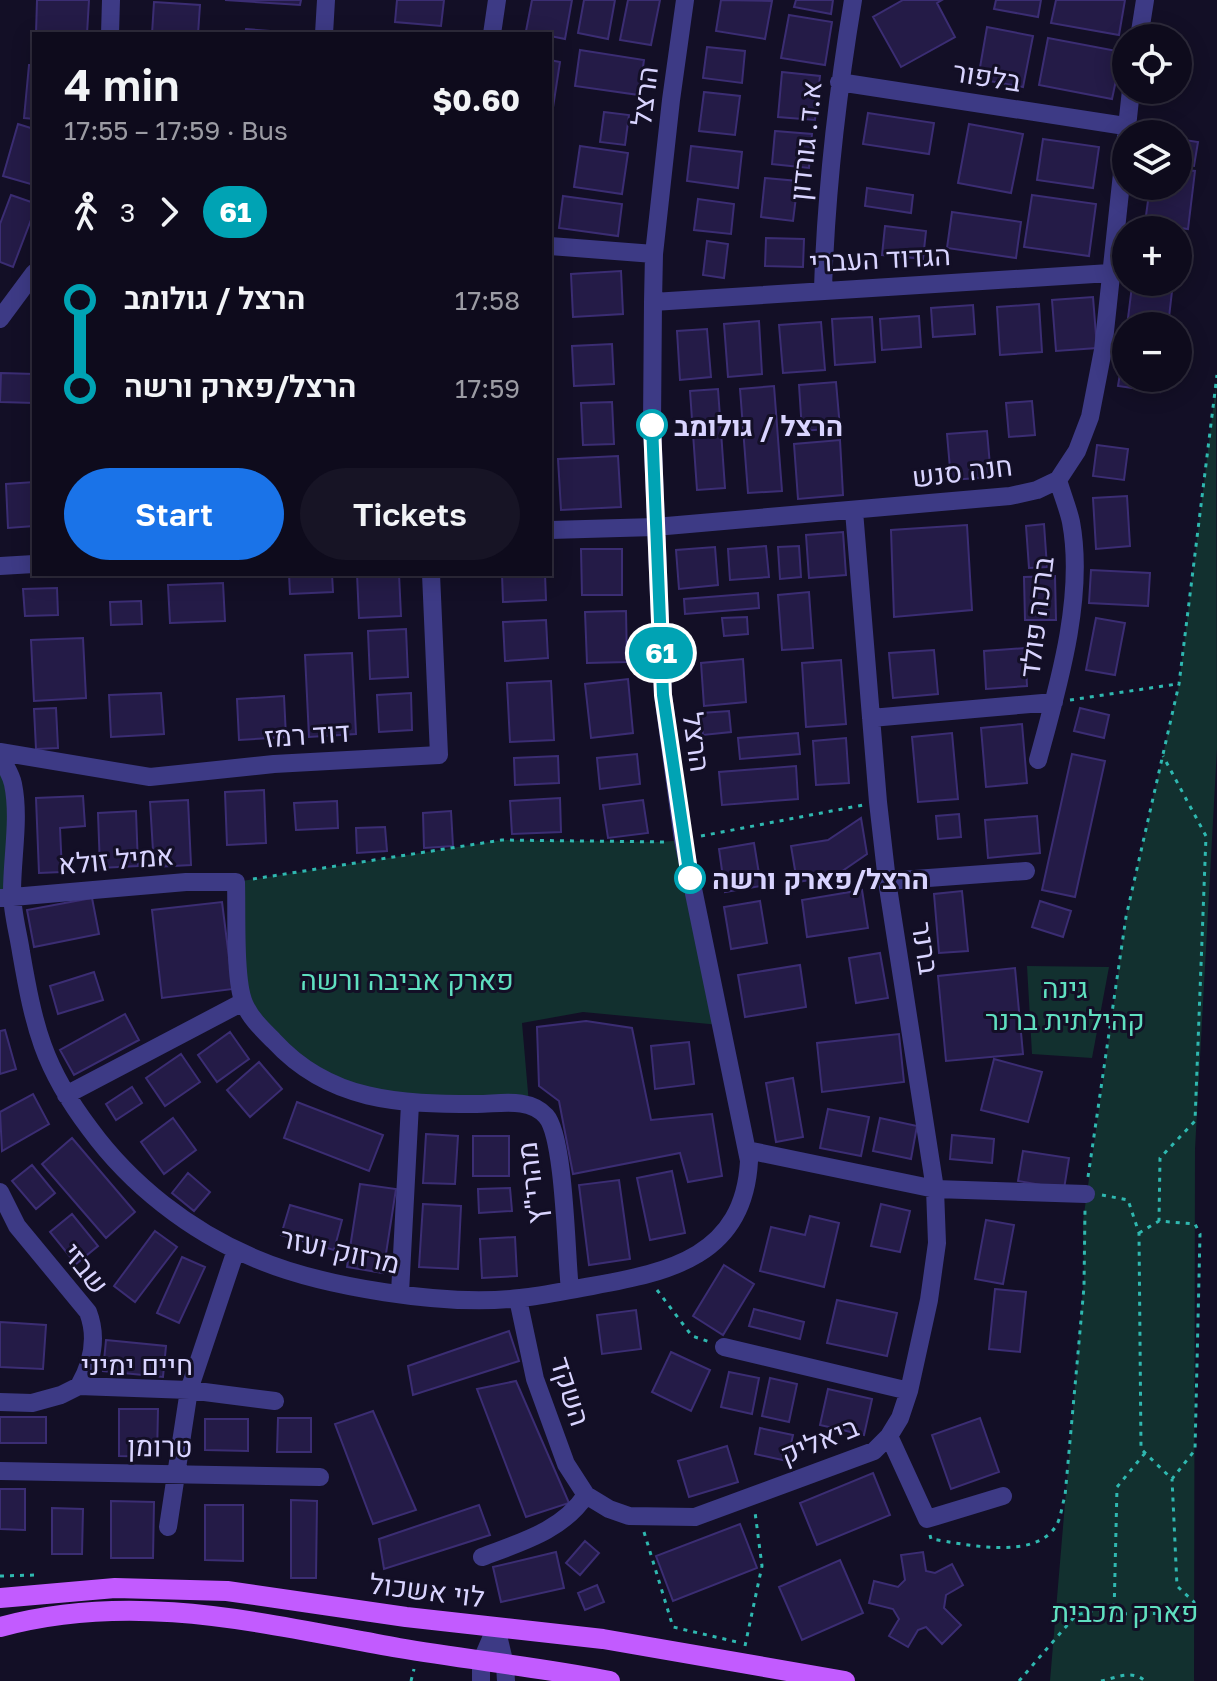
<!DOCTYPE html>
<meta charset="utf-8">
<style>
:root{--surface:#0e0b1c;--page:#171425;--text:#f1f3f6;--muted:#9b9ba3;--line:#2e2b3b;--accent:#1a73e8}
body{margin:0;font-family:"Golos Text",Heebo,sans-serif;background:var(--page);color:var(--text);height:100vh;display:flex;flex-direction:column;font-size:30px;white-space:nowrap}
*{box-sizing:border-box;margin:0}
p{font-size:26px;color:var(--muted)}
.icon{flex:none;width:44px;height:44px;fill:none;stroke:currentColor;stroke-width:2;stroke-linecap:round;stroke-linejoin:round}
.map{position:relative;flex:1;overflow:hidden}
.panel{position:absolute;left:32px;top:32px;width:520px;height:544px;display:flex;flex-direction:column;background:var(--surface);border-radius:0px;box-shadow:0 4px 20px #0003,0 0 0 2px var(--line)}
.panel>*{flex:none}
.badge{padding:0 16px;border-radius:26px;font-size:28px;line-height:52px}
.controls{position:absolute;left:1112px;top:24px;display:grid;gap:16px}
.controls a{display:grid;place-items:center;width:80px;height:80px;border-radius:50%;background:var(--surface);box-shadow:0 4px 20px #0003,0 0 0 2px var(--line);font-size:40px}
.map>.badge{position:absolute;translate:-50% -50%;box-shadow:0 0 0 4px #fff}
.legs{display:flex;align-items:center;gap:12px;height:88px;padding:0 32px;font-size:26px}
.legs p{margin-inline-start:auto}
.summary{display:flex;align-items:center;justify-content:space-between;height:136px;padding:0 32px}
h1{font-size:44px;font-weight:600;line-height:60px}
.primary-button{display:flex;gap:16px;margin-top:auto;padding:16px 32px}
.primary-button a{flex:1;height:92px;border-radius:48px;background:var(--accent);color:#fff;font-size:32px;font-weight:600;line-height:92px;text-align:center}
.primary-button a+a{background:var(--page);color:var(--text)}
ul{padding:0 32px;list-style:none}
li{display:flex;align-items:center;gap:28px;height:88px;font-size:30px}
li i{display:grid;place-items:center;width:12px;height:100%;margin:0 10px;background:currentColor}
li i::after{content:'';width:20px;height:20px;margin:-10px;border:6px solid;border-radius:50%;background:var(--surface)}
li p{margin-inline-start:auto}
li:first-child i{background:linear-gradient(#0000 50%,currentColor 0)}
li:last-child i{background:linear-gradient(currentColor 50%,#0000 0)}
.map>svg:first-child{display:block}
</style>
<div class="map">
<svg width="1217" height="1681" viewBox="0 0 1217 1681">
<rect width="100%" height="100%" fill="#130f26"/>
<path fill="#12302f" d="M1216,385L1217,748L1195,1149L1194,1681H1050L1084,1278L1083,1221L1126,917L1179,684Z
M0,757L10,773L12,896L0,898Z
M502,840L661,842L683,840L720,1025L583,1012L522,1023L529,1104H410L324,1079L243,1002L236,882Z
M1027,966L1109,967L1092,1058L1032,1054Z"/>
<path fill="#241b47" stroke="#3b2d73" stroke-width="2" d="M37,0H89L87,34H36Z
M225,0H301L300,5Z
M397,0H444L441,26L395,22Z
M532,0H572L565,39L526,31Z
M584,0H615L608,39L578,33Z
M628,0H660L651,45L620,40Z
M721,0L772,1L765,39L716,31Z
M796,0H833L831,14L794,7Z
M903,0H942L937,3L955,37L901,67L873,17Z
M996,0H1041L1038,17L994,9Z
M1056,0H1125L1119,35L1051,23Z
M154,2L200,5L198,34H152Z
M789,15L832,22L825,65L781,58Z
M987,27L1033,36L1023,87L978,79Z
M246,29L296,33V34H245Z
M1048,38L1122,52L1112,99L1039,85Z
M707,47L745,51L742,83L703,78Z
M580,50L644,60L639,95L575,86Z
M550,60L560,62L552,114H550Z
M29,65H34V119L24,118Z
M782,72L820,76L815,120L778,117Z
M704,92L740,96L735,135L699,131Z
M604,112L629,115L625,145L600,142Z
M868,113L934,123L929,154L863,144Z
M18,124L34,129V185L3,176Z
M969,124L1023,134L1011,193L958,183Z
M775,131L812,134L809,168L772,164Z
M1043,139L1099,147L1093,188L1037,180Z
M1178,139L1198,142L1194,166L1178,164Z
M580,146L628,153L622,194L574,187Z
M691,146L742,152L738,188L687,181Z
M1178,169L1195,171L1188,229L1145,223L1150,186H1178Z
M765,178L798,181L793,221L761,217Z
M867,188L913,195L911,213L865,206Z
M11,195L34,203V212L13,267L0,262V224Z
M1032,195L1096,204L1089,256L1024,247Z
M563,196L622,204L618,236L559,228Z
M698,199L734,204L731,234L694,230Z
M952,212L1021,222L1016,258L947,248Z
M885,226L926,231L923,259L882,255Z
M1178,234L1186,235L1180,279H1178Z
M766,238L804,239L803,267L765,266Z
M707,241L728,244L724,278L703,275Z
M621,271L623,314L573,317L571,274Z
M1132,286L1172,291L1168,326H1127Z
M1093,297L1097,348L1056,351L1052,300Z
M1039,304L1042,352L1000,355L997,307Z
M973,305L975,334L933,337L931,308Z
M919,316L921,347L882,350L880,319Z
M872,317L875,362L835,365L832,319Z
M759,321L762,374L728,377L724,324Z
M821,322L825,370L783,373L779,325Z
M707,329L711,377L680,380L677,331Z
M612,344L614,384L574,386L572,346Z
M1123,355L1126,356V378H1162L1160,392L1118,386Z
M1,373L34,374V403L0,402Z
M836,382L840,428L802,431L799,385Z
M774,386L782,491L748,493L740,389Z
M718,389L725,488L697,490L690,391Z
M1032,401L1035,435L1009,437L1006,403Z
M612,402L614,444L583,445L581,403Z
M987,431L991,477L951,480L947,434Z
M840,440L843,495L798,499L794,444Z
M1097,445L1128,449L1124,480L1093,476Z
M618,456L621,507L561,510L558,459Z
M34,482V526L8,528L6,484Z
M1127,496L1130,546L1096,549L1093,498Z
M1044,524L1047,567L1029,568L1026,526Z
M967,525L972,610L894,617L891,530Z
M843,532L846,575L809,578L806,535Z
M766,546L769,577L730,580L728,549Z
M799,546L801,577L780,579L778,547Z
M715,547L718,585L679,589L676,550Z
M581,549H622V595H582Z
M1091,570L1150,573L1148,606L1089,603Z
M289,574H332L333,592L290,594Z
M357,574H399L401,616L359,618Z
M502,574H545L546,600L503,602Z
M1055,576L1056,620H1025L1024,577Z
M223,583L225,621L170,623L168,585Z
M57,588L58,615L25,616L23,589Z
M809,592L813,648L782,650L778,595Z
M758,593L759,608L685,614L684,599Z
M141,601L142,624L111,625L110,602Z
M626,611L627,662L587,663L585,612Z
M747,617L748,634L724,636L722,618Z
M1096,618L1125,623L1115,675L1086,670Z
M546,620L548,658L505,661L503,622Z
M406,629L408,677L370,679L368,631Z
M83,638L86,698L34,701L31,640Z
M1025,648L1027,686L986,689L984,651Z
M934,650L938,694L893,698L889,653Z
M352,653L356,734L309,737L305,655Z
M743,659L746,702L704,706L701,663Z
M841,660L846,724L806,727L802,663Z
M628,679L633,733L591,738L585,684Z
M551,681L554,740L510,742L507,683Z
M161,693L164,734L111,737L109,695Z
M411,693L412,730L379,732L377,695Z
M284,696L286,737L239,740L237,699Z
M56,708L58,748L36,749L34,709Z
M1080,708L1109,715L1104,738L1074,731Z
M729,711L731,732L703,735L701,713Z
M1022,724L1027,783L986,787L981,728Z
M798,733L800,754L740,759L738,738Z
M952,733L958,799L918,802L912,737Z
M846,738L849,783L816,785L813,741Z
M637,754L640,784L600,789L597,758Z
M1072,754L1105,761L1075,897L1042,890Z
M558,756L559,783L515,785L514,758Z
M796,766L798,799L722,805L719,772Z
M264,790L266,843L227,845L225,792Z
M83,796L85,826L60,828L62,872L39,873L36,798Z
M560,798L561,832L512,834L510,801Z
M188,800L191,865L154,867L150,802Z
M643,800L648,833L608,838L603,805Z
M337,801L338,828L296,830L294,803Z
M136,811L138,866L100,868L98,813Z
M451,811L453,846L424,848L423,813Z
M959,814L961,837L938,839L936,816Z
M1037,816L1040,853L988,858L985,820Z
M861,818L867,854L835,876L797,882L791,846L828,840Z
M385,827L387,851L357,853L356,828Z
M754,843L761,886L725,892L719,849Z
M862,890L868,928L807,937L802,900Z
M962,891L968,951L939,953L934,894Z
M92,898L99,934L34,947L27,910Z
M760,901L767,943L731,949L724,907Z
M1040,901L1071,911L1063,937L1032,927Z
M222,902L233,989L162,998L152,910Z
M880,953L888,998L856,1003L849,958Z
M800,965L806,1007L745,1017L738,975Z
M1015,968L1023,1054L946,1061L938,976Z
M94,972L103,1000L58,1014L50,986Z
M125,1014L139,1040L74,1075L60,1050Z
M586,1021L632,1028L651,1120L712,1114L722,1176L688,1182L680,1153L573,1174L559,1101L539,1086L537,1027Z
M5,1030L16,1069L0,1074V1031Z
M230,1032L249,1059L217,1082L198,1055Z
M899,1034L904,1082L822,1092L817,1043Z
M689,1042L694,1084L655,1089L651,1046Z
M181,1054L200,1082L165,1106L146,1078Z
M994,1059L1042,1072L1028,1122L981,1110Z
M259,1062L282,1089L250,1117L227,1090Z
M793,1078L803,1137L776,1142L766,1083Z
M132,1087L142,1103L116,1120L106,1104Z
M33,1094L49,1124L2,1151L0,1112Z
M297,1102L383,1135L369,1171L284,1138Z
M828,1109L869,1117L861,1156L820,1148Z
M173,1118L196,1150L164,1174L141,1142Z
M880,1118L917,1126L911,1159L873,1151Z
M426,1134L458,1136L455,1184L423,1183Z
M952,1135L994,1139L992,1163L950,1159Z
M473,1136H509V1176H473Z
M72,1138L135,1212L106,1238L42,1164Z
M1023,1151L1069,1158L1064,1189L1018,1181Z
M32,1165L55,1193L36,1209L12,1181Z
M672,1171L685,1233L650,1240L637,1178Z
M188,1173L210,1192L194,1211L172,1193Z
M619,1180L630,1259L589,1265L579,1185Z
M360,1184L396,1189L383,1273L347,1267Z
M510,1188L512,1211L479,1213L478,1189Z
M423,1204L461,1206L458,1269L419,1267Z
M881,1204L910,1211L900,1252L871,1246Z
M290,1205L342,1220L334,1250L281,1235Z
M72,1214L98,1246L76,1264L50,1232Z
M810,1216L839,1223L824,1287L760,1271L771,1227L805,1235Z
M986,1220L1014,1225L1003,1284L975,1279Z
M155,1231L177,1247L135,1302L114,1286Z
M515,1237L517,1276L482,1278L480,1239Z
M182,1257L205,1267L179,1323L157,1313Z
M724,1265L754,1284L723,1335L693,1316Z
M995,1289L1026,1292L1020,1352L989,1349Z
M837,1300L897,1313L887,1356L827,1343Z
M754,1309L804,1322L800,1339L749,1326Z
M636,1310L641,1349L602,1354L597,1315Z
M0,1322L46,1325L43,1369L0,1367Z
M509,1331L519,1361L413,1395L408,1366Z
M106,1340L166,1346L163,1377L103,1371Z
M671,1352L710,1370L691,1411L652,1392Z
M729,1372L759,1378L752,1414L721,1407Z
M770,1378L797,1384L789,1422L762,1416Z
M516,1381L569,1503L526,1517L477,1389Z
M828,1389L872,1399L864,1435L820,1425Z
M119,1409H158L157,1457L119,1456Z
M373,1411L416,1510L373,1524L335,1424Z
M0,1417H46V1443H0Z
M278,1418H311V1452H277Z
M980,1418L999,1472L951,1489L932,1435Z
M205,1419H248V1451L205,1450Z
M760,1428L793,1435L787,1461L755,1454Z
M727,1446L738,1482L689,1497L678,1461Z
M873,1473L890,1515L817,1545L800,1503Z
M0,1489H25V1530L0,1529Z
M291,1500L317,1501L316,1578H291Z
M111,1501L154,1502L153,1558H111Z
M205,1505H243V1561L205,1560Z
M479,1505L490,1535L384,1569L379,1539Z
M52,1508L83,1509L82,1554H52Z
M740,1524L757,1568L673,1601L656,1556Z
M585,1541L599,1553L580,1575L566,1563Z
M556,1552L564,1588L501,1602L493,1567Z
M923,1552L926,1571L935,1573L952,1564L963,1585L946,1595L944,1608L961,1625L942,1644L926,1627L918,1630L908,1647L889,1636L899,1619L893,1609L869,1603L874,1581L898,1587L905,1580L901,1555Z
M840,1560L863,1613L802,1640L779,1587Z
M597,1585L604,1602L585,1610L578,1593Z"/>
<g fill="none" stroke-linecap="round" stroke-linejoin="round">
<path stroke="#2fb8b0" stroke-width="3" stroke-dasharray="4 6" stroke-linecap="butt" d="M1070,700L1177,684
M701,836L863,805
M253,879L502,840L666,842
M1088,1177L1126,917L1179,684L1217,375
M1102,1195L1128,1200L1139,1233L1141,1449L1172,1479L1195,1450L1200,1234L1195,1224L1159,1221L1160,1158L1195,1121L1206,836L1163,756
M1139,1233L1159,1221
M657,1290L692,1336L710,1342
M1145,1453L1117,1487L1114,1614L1194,1613V1602L1177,1586L1172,1479
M644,1532L673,1627L737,1642
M930,1535L931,1539C965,1544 1034,1561 1056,1526C1061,1518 1062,1505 1065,1496L1084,1287L1085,1209
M0,1576L36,1575
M745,1646L762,1566L755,1512
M411,1681L414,1669
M1019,1681L1076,1615L1114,1606
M1101,1681C1116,1678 1132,1669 1145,1681"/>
<path stroke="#3d3a85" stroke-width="18" d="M110,34L111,0
M324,34L326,0
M492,34L497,0
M1139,38L1145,0
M839,82L1125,126
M550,246L654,254
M823,289C826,192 837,96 853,0
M653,302L1110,273
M0,319L34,273
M550,530L655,527L1010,496L1037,490L1058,480L1077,451L1090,417L1103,350L1131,90
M0,566L34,564
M871,718L1054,702
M0,752L150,777L274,764L439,755L431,574
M0,757C5,765 11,774 13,784C20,818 12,857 12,892C12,912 18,932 21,952C34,1027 43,1067 90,1129C131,1185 190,1231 254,1258C321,1287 447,1307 520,1298C544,1296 568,1290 592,1286C670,1272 744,1256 749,1161L683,840L663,695L652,424L653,302L654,254L671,100L685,0
M1038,760C1058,687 1085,597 1071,522C1068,508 1062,494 1058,480
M887,881L1026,871
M1,898L186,882H236C237,910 234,980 244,1003C250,1018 263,1030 274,1041C330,1102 400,1104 477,1104C500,1104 529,1097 546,1116C565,1137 566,1257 570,1290
M66,1095L243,1002
M747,1150L935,1189L1086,1194
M0,1192L17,1226L88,1312C98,1338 92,1363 79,1386
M400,1293L410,1104
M518,1299L535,1379L566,1464L586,1495L609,1509L629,1516L695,1517L874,1451L889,1436L900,1418L909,1391L929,1300L937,1243L935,1189L887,881L878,802L854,511
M724,1347L909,1391
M0,1402L32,1403L61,1395L79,1386L189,1390L275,1401
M889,1436L927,1519L1003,1496
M0,1471L320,1477
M168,1527L189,1390L236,1250
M482,1557C521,1542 562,1531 586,1495
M496,1627L505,1665L506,1681
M481,1681V1662L496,1627"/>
<path stroke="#c25bff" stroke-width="20" d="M0,1598L115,1588L227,1591L406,1617L603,1639L845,1681
M0,1627C136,1590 264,1624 399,1648C469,1660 540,1667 610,1681"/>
</g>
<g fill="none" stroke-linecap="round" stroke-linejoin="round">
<g stroke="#fff" stroke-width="18">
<path id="line-1" d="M652,425L663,695L690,878"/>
</g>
<use href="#line-1" stroke="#00a3b4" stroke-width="12"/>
</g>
<g fill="#fff" stroke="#00a3b4" stroke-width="4">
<circle cx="652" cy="425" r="14"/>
<circle cx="690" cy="878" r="14"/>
</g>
<g text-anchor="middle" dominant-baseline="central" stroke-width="6" stroke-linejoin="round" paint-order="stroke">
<g font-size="28" fill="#d9d4ff" stroke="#130f26">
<text transform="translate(987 76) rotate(9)">בלפור</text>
<text transform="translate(644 96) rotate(-83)">הרצל</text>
<text transform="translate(805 141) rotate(-84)">א.ד. גורדון</text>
<text transform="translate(880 258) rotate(-3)">הגדוד העברי</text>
<text transform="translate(962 471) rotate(-7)">חנה סנש</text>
<text transform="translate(1036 617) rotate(-83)">ברכה פולד</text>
<text transform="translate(307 734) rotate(-4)">דוד רמז</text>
<text transform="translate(697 742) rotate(82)">הרצל</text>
<text transform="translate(116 859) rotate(-5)">אמיל זולא</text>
<text transform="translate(926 948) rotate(81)">ברנר</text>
<text transform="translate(531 1183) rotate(-97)">מהרי"ץ</text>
<text transform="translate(340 1250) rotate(13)">מרזוק ועזר</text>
<text transform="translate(86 1268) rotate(52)">שבזי</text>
<text x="137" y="1364">חיים ימיני</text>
<text transform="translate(571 1391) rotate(72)">השקד</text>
<text transform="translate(819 1440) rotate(-22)">ביאליק</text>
<text transform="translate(160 1446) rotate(1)">טרומן</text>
<text transform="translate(427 1590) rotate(7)">לוי אשכול</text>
</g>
<g font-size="28" font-weight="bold" fill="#d9d4ff" stroke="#130f26" text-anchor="start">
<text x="674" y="425">הרצל / גולומב</text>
<text x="712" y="878">הרצל/פארק ורשה</text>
</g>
<g font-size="28" fill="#5fe0c0" stroke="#130f26">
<text x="407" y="979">פארק אביבה ורשה</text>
<text x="1065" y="987">גינה<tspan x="1065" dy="32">קהילתית ברנר</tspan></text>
<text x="1125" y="1611">פארק מכבית</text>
</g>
</g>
</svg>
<div class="controls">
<a><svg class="icon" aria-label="locate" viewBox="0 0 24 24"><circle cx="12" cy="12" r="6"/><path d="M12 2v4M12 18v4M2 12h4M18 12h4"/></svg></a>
<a><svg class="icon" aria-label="layers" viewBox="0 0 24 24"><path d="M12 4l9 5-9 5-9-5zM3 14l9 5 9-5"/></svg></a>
<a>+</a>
<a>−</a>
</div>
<b class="badge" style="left:661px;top:653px;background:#00a3b4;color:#fff">61</b>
<section class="panel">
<div class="summary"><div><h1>4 min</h1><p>17:55 – 17:59 · Bus</p></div><b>$0.60</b></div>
<div class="legs"><svg class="icon" aria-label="walk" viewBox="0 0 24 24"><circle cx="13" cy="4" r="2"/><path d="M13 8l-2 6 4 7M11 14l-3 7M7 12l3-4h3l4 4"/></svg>3<svg class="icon" aria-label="forward" viewBox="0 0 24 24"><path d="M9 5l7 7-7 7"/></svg><b class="badge" style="background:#00a3b4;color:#fff">61</b></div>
<ul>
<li><i style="color:#00a3b4"></i><b>הרצל / גולומב</b><p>17:58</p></li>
<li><i style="color:#00a3b4"></i><b>הרצל/פארק ורשה</b><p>17:59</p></li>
</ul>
<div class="primary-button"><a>Start</a><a>Tickets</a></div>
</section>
</div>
